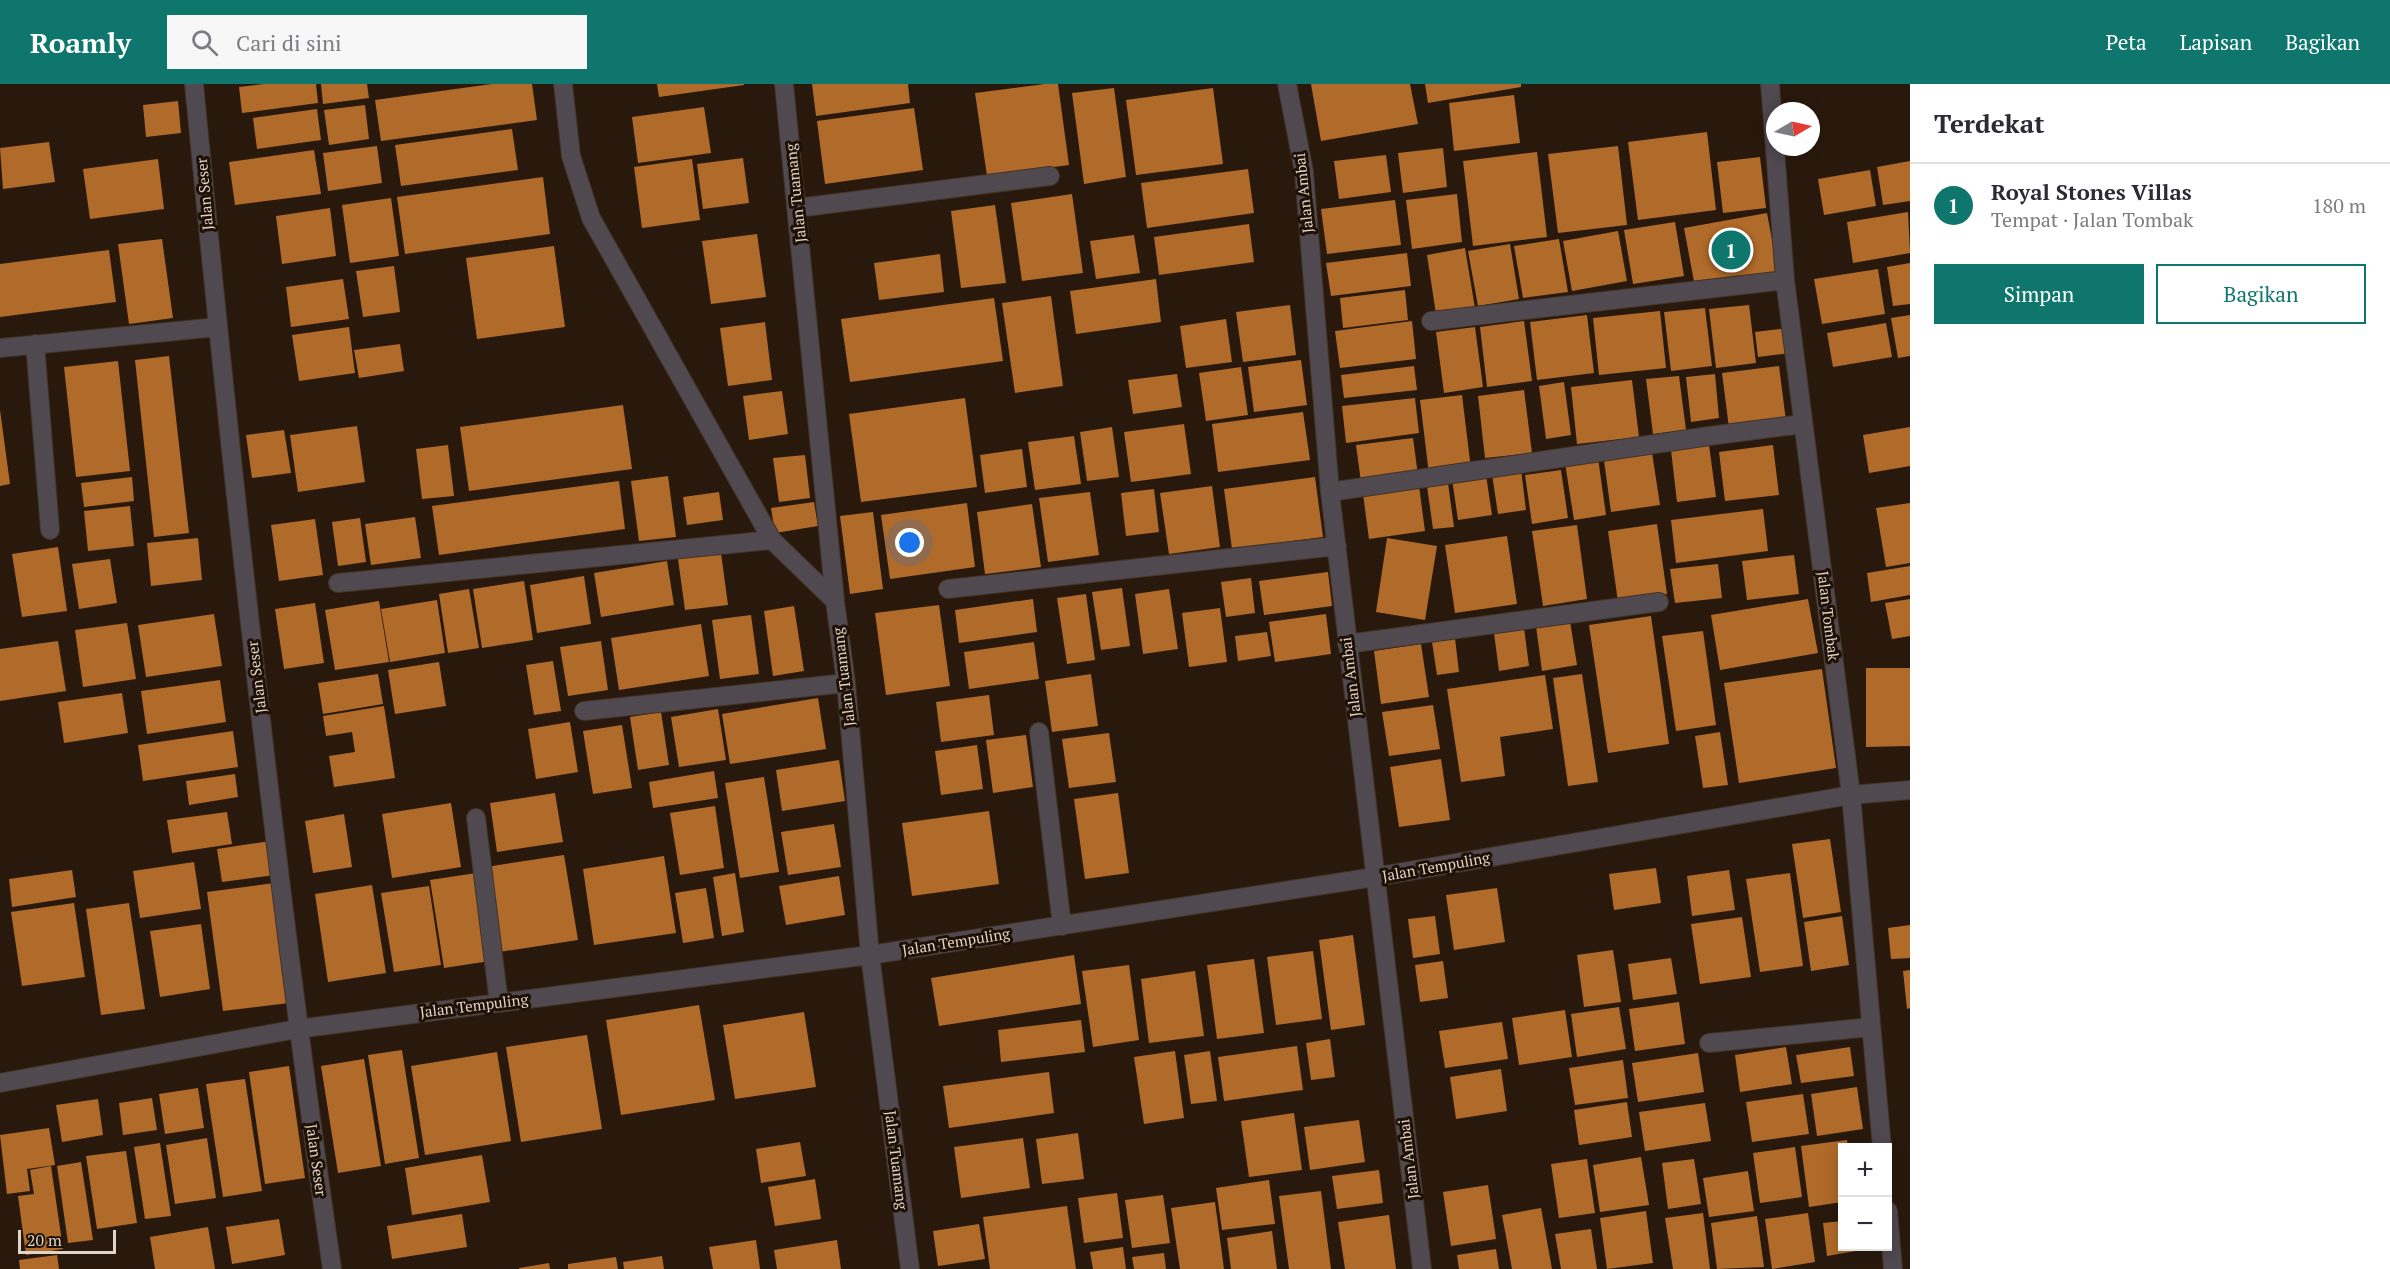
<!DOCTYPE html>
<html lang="id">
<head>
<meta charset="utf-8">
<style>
  body { margin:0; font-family:"PT Serif",serif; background:#f7f7f7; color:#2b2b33 }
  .controls { position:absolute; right:18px; bottom:18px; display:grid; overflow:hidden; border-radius:0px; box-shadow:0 3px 15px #0003 }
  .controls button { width:54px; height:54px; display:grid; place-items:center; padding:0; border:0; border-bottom:2px solid #e1e1e2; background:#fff; color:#2b2b33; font:30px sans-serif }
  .compass { position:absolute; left:1766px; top:18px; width:54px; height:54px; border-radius:50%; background:#fff; box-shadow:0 3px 15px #0003; rotate:81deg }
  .scale { position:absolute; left:18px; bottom:15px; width:98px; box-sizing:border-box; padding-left:6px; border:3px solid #dfd4cb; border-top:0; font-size:16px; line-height:21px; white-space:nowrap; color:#dfd4cb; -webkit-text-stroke:4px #1f1004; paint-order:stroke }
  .you { position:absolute; left:910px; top:459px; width:21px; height:21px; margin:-15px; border:4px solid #fff; border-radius:50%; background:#1a73e8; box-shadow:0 0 0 9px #1a73e833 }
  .badge { display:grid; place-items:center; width:39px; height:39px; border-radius:50%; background:#0f766e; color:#fff; font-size:20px; font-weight:700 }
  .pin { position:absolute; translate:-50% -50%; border:3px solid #fff; box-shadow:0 2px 6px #0006 }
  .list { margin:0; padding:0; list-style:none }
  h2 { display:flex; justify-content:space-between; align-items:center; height:78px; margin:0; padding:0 24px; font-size:26px }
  h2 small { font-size:20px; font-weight:400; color:#7c7c81 }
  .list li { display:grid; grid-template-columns:39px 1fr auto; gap:18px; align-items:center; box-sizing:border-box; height:84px; padding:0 24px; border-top:2px solid #e1e1e2 }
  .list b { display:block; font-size:22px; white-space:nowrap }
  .list p { margin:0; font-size:20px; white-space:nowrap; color:#7c7c81 }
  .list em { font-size:20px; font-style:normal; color:#7c7c81 }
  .actions { display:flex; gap:12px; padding:18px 24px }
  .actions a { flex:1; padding:14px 0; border:2px solid #0f766e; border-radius:0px; text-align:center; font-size:21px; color:#0f766e }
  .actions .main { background:#0f766e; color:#fff }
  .icon { flex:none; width:33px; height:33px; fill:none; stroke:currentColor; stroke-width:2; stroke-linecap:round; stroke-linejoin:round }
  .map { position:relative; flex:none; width:1910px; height:1185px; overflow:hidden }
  header { display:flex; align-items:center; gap:36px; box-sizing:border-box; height:84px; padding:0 30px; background:#0f766e; color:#fff }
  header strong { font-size:28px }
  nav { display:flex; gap:33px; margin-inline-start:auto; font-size:21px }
  .search { width:420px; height:54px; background:#f7f7f7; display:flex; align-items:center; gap:15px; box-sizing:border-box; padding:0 21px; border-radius:0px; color:#7c7c81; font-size:22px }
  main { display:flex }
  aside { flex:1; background:#fff }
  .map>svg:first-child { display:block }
  .building { fill:#b06a29 }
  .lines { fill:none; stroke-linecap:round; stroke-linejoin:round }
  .minor-casing { stroke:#423327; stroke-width:20 }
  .minor { stroke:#504950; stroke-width:18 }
  .labels { text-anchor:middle; stroke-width:6; stroke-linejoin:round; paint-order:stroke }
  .street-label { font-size:15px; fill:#dfd4cb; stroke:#1f1004 }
</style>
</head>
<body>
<header>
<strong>Roamly</strong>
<div class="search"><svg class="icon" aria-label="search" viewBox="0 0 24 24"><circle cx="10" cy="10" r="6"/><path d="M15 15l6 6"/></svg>Cari di sini</div>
<nav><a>Peta</a><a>Lapisan</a><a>Bagikan</a></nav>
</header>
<main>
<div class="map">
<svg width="1910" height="1185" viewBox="0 0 1910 1185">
  <rect width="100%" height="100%" fill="#29190c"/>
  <path class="building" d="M264,0H316L318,19L242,29L239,3Z
    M321,0H367L369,14L323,20Z
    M492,0H532L537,36L381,57L375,16Z
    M657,0H744V1L659,13Z
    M812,0H908L910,19L816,32Z
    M1045,0H1058L1069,81L987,92L975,9Z
    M1311,0H1410L1418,40L1321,57Z
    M1425,0H1521V3L1428,19Z
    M1114,4L1126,93L1084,100L1072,9Z
    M1213,4L1223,80L1136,91L1126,16Z
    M1514,11L1520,59L1454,67L1449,19Z
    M178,17L181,49L146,53L143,21Z
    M365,21L369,55L329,61L324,26Z
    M704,23L711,69L638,79L632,33Z
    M914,24L923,86L825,100L817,37Z
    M317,25L321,56L257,65L253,34Z
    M512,45L518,86L401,102L395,61Z
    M1707,48L1716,126L1638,136L1628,58Z
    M49,58L55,98L3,105L0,64Z
    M377,62L382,99L328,107L323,69Z
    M1618,62L1627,141L1558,149L1548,70Z
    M1443,64L1447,103L1403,109L1398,69Z
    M314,66L321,110L235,121L229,78Z
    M1537,68L1547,153L1473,162L1463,77Z
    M1386,71L1391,108L1339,115L1334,77Z
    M1760,73L1766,124L1723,129L1717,78Z
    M743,74L749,119L703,125L697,80Z
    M158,75L164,125L90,135L83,85Z
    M692,75L700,136L642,144L634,83Z
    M1910,77V117L1883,121L1877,83Z
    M1248,85L1254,129L1147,144L1141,99Z
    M1870,86L1876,122L1824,131L1818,95Z
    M543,93L550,150L405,170L397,113Z
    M1072,110L1083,189L1022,197L1011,119Z
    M1457,110L1462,158L1412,165L1406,116Z
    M391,114L399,172L350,179L342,121Z
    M1395,116L1401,161L1327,170L1321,125Z
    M995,121L1006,199L961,204L951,127Z
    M330,124L336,172L282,180L276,132Z
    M1908,128L1910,169L1853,179L1847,138Z
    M1767,129L1778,188L1695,203L1684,144Z
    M1675,138L1684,192L1633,200L1624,146Z
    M1249,140L1254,178L1159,191L1154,153Z
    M1618,147L1627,197L1572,207L1563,157Z
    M757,150L766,213L711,220L702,157Z
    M1134,151L1140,189L1096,195L1090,157Z
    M162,155L173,234L129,240L118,160Z
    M1559,155L1568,208L1523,214L1514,162Z
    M1510,160L1519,215L1478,222L1468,167Z
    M554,162L565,243L477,255L466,174Z
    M1465,164L1475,224L1436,230L1427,171Z
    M109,166L116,218L0,233V180Z
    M1407,169L1411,202L1331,212L1326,179Z
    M940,170L944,208L879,216L874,179Z
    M1910,179V220L1893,222L1887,183Z
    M394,182L400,228L363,233L356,187Z
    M1878,185L1885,230L1822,240L1814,195Z
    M343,195L349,235L291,243L286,203Z
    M1156,195L1161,238L1076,250L1070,207Z
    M1405,206L1408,236L1343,244L1340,214Z
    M1051,212L1063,302L1015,309L1002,219Z
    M994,214L1003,277L850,298L841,235Z
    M1290,221L1296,271L1243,278L1236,228Z
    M1749,221L1756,279L1716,284L1709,225Z
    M1705,224L1712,282L1671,287L1664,228Z
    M1660,227L1666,284L1599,291L1593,234Z
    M1587,231L1594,289L1537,296L1530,238Z
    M1910,231V272L1898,274L1891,234Z
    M1226,235L1232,278L1186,284L1180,242Z
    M1412,237L1416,275L1340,284L1335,247Z
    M1524,237L1532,297L1487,303L1480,243Z
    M765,238L772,296L728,302L720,244Z
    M1886,239L1892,273L1833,283L1827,249Z
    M349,243L355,289L299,297L292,251Z
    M1475,243L1483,303L1444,309L1436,248Z
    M1788,244L1791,269L1758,273L1755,248Z
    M400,260L404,287L359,294L354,266Z
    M169,272L189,449L154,453L135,276Z
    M1301,276L1307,321L1254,328L1248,283Z
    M118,277L130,387L76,393L64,283Z
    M1414,282L1417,306L1344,314L1341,291Z
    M1779,282L1786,337L1729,344L1722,289Z
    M1241,283L1248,331L1206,337L1199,289Z
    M1177,290L1182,323L1133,330L1128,296Z
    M1715,290L1719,334L1691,338L1686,293Z
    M1679,292L1686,346L1653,350L1646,295Z
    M1632,296L1639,353L1577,360L1571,303Z
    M1564,298L1571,351L1546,355L1539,302Z
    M1524,306L1532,369L1485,374L1478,312Z
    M782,307L788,350L749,356L743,312Z
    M1462,311L1471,385L1429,390L1420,316Z
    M965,314L977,403L861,418L849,330Z
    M1415,314L1419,349L1346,359L1342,322Z
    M623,321L632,385L469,407L460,343Z
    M0,326L10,400L0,402Z
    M1303,328L1310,376L1218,388L1212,340Z
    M1184,340L1191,390L1131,398L1124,348Z
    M357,342L365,398L298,408L290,351Z
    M1112,343L1119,393L1087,397L1080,348Z
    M1910,343V382L1869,389L1863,351Z
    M284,346L291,389L252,394L246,351Z
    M1074,352L1081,400L1035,406L1028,358Z
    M1413,354L1418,391L1361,398L1356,361Z
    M448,361L454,412L422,415L416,365Z
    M1709,361L1716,413L1677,418L1671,366Z
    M1773,361L1779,411L1725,417L1719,368Z
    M1651,362L1660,421L1611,428L1603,369Z
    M1022,365L1027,403L985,409L980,371Z
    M805,371L810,414L779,418L773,374Z
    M1598,374L1606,431L1574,436L1565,379Z
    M1521,385L1526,426L1498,430L1492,390Z
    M1561,386L1568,434L1532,440L1525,391Z
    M1486,391L1492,431L1458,436L1452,395Z
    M668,392L676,453L639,457L631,397Z
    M132,393L134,417L84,423L81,399Z
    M1315,393L1323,453L1232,465L1224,405Z
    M619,397L625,445L439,471L432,422Z
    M1448,399L1454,443L1433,445L1427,402Z
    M1212,402L1220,463L1169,470L1160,409Z
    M1419,402L1425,447L1369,455L1363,410Z
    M1154,405L1159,448L1126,452L1121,409Z
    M719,408L723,436L687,441L683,413Z
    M1090,408L1099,471L1048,478L1039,414Z
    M814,418L818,442L775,449L771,424Z
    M967,419L975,483L890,495L881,431Z
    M1910,419V479L1886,483L1876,424Z
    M1032,420L1041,483L985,490L977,428Z
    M130,422L134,462L88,467L84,427Z
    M1763,425L1768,467L1676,479L1671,436Z
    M873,428L883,505L850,510L840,432Z
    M415,433L421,474L371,481L365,440Z
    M360,434L366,478L338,482L332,438Z
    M315,435L323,491L279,497L271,441Z
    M1657,440L1667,510L1618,518L1608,447Z
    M1577,441L1587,515L1543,522L1532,447Z
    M1507,452L1517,520L1455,529L1445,461Z
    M198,454L202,496L151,502L147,459Z
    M1387,454L1437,462L1425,536L1376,528Z
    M58,463L67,527L22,533L12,470Z
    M721,469L728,521L685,526L678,475Z
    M1794,471L1799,510L1747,516L1742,477Z
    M110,475L117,519L79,525L72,480Z
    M667,477L674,521L601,533L594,489Z
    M1718,480L1722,514L1675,519L1670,485Z
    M1910,482V511L1871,518L1867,489Z
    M1328,488L1332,522L1264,531L1259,497Z
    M584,492L591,540L537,549L530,501Z
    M1251,494L1255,529L1226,533L1221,498Z
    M524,497L533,556L482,564L473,505Z
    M1122,504L1130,562L1101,566L1092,508Z
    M469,505L479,564L448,569L439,510Z
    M1169,505L1178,565L1143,570L1135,510Z
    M1086,510L1095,576L1067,580L1057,514Z
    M1033,515L1037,548L959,559L955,526Z
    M1808,515L1818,569L1720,586L1711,531Z
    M1910,515V552L1892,555L1885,519Z
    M437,516L445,569L390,578L381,525Z
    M379,517L389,578L335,586L325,526Z
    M315,519L324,579L284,585L275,525Z
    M939,521L950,602L886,611L875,529Z
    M794,522L804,587L773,592L764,527Z
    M1220,524L1227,578L1189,583L1182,529Z
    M214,530L222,582L146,593L138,541Z
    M1326,530L1331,570L1275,578L1269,538Z
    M751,531L759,590L720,595L712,536Z
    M1651,532L1669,660L1608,669L1589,541Z
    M1570,537L1577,581L1542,587L1536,542Z
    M127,539L136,595L83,603L75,546Z
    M701,540L709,592L619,606L611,554Z
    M1524,544L1529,582L1499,587L1494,549Z
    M1703,547L1716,641L1676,647L1662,552Z
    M1267,548L1271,572L1238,577L1235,552Z
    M1455,554L1459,588L1437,591L1432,558Z
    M58,557L66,607L0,617V565Z
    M601,557L608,606L568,612L560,563Z
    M1034,558L1039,595L969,605L964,568Z
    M1421,560L1429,613L1381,620L1374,567Z
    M553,577L561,627L534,631L526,581Z
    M439,578L446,622L395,630L388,586Z
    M1866,584H1910V662L1866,663Z
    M1822,585L1836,684L1739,699L1724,599Z
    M378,590L383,620L323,630L318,599Z
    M1091,590L1098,642L1052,648L1045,597Z
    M1582,590L1598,698L1568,702L1553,594Z
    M1545,591L1553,645L1500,653L1505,692L1461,698L1447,605Z
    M220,596L226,638L147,650L141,607Z
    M122,609L128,649L64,659L58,618Z
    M989,611L994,651L941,658L936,618Z
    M818,614L826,665L730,680L722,630Z
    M1433,621L1440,665L1389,672L1382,628Z
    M384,622L395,694L334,703L329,672L355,668L352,648L326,652L323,632Z
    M718,625L726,676L679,683L671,633Z
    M661,628L669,681L638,686L630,633Z
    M570,638L578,688L536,695L528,645Z
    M622,641L632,704L593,710L583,647Z
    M233,647L238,683L143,697L138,661Z
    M1720,648L1728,701L1703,704L1695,652Z
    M1109,649L1116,698L1069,704L1062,655Z
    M1026,651L1033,703L993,709L986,656Z
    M977,661L983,705L941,711L935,667Z
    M1441,675L1450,736L1399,743L1390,683Z
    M839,676L845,717L782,727L776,686Z
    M714,687L718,714L653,724L649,698Z
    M235,690L238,713L189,721L186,697Z
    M764,693L779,788L740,794L725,699Z
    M555,709L563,758L497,768L490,719Z
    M1118,709L1129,789L1085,795L1074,715Z
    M451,719L461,783L392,794L382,730Z
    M715,722L724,784L680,791L670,729Z
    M989,727L999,800L912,812L902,739Z
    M227,728L232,760L172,769L167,736Z
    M344,730L352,783L313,789L305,737Z
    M834,740L841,783L788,791L781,748Z
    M1830,755L1841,828L1803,834L1792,760Z
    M270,757L275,791L222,798L217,765Z
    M564,771L578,856L499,868L486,783Z
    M664,772L676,849L594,861L583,785Z
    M194,778L201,825L140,834L133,787Z
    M1656,784L1661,819L1614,826L1609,790Z
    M72,786L76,813L12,823L9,795Z
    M1729,786L1735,826L1692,832L1687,792Z
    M476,789L490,877L444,884L430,796Z
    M735,789L744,848L722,852L713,793Z
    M1790,789L1803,882L1760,888L1746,795Z
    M839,792L845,831L786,841L779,802Z
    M274,799L289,919L223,927L207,808Z
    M372,801L386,889L328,898L315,810Z
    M429,802L441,881L394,888L381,809Z
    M706,804L714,854L683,859L675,809Z
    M1497,804L1505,858L1454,866L1446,811Z
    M74,819L85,893L22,902L11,828Z
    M129,819L145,925L101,931L86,825Z
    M1435,832L1440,870L1413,874L1408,835Z
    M1842,832L1849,881L1811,887L1804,838Z
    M1742,833L1751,893L1700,900L1691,840Z
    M201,840L210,905L160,913L150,847Z
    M1910,841V874L1891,875L1888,844Z
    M1353,851L1365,941L1331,946L1319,856Z
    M1613,866L1621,918L1584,923L1577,871Z
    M1313,867L1322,935L1276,941L1267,873Z
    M1074,871L1081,920L939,942L931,894Z
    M1671,874L1677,910L1633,916L1628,880Z
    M1254,875L1264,949L1217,955L1207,881Z
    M1443,877L1448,914L1420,918L1415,881Z
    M1129,881L1139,956L1093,963L1082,887Z
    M1910,886V924L1907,925L1903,887Z
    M1195,887L1204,952L1149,959L1141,895Z
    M1679,918L1685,960L1635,967L1629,925Z
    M699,921L715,1016L621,1031L606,936Z
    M1619,923L1626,965L1577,973L1571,930Z
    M1565,926L1572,973L1519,981L1512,934Z
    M804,928L816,1003L735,1015L723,941Z
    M1081,936L1085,968L1001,978L998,946Z
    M1502,938L1508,975L1445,984L1439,947Z
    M587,951L602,1045L521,1058L506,963Z
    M1330,955L1335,993L1311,996L1306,959Z
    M1297,962L1303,1006L1224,1017L1218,973Z
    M1786,963L1792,1000L1740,1008L1735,971Z
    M1850,963L1854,992L1801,999L1796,971Z
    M402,966L419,1074L385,1080L368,971Z
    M1175,967L1184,1034L1144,1040L1134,973Z
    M1210,967L1217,1017L1191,1020L1184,971Z
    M497,968L511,1057L425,1071L411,982Z
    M1698,969L1704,1008L1638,1018L1632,979Z
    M364,975L381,1082L338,1089L321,982Z
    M1623,976L1628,1014L1575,1021L1569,984Z
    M289,982L305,1094L265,1100L249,988Z
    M1501,985L1507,1027L1456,1035L1450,993Z
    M1049,988L1054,1029L949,1044L943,1002Z
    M245,995L262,1107L223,1113L206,1000Z
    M1857,1003L1863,1045L1817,1052L1811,1010Z
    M198,1004L204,1044L165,1050L159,1010Z
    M1803,1010L1809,1050L1752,1058L1746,1018Z
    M152,1014L157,1046L123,1051L119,1019Z
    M98,1015L103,1051L62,1058L56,1021Z
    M1627,1018L1632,1053L1579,1061L1574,1026Z
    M1705,1019L1711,1057L1645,1067L1639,1028Z
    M1294,1029L1302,1086L1249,1093L1241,1037Z
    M1359,1036L1365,1078L1310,1086L1304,1043Z
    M49,1044L55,1081L27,1085L30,1107L7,1110L0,1051Z
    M1078,1049L1084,1095L1042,1100L1036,1055Z
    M207,1054L216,1114L175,1120L166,1061Z
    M1023,1054L1030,1104L961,1114L954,1063Z
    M1847,1056L1848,1064H1842V1118L1809,1123L1801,1062Z
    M800,1058L806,1092L761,1099L756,1065Z
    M160,1059L171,1132L145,1135L134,1063Z
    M1795,1063L1802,1113L1760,1119L1753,1069Z
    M126,1067L137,1139L97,1145L86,1072Z
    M482,1071L490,1118L412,1131L405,1084Z
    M1641,1073L1649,1121L1600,1128L1593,1081Z
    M1587,1075L1595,1129L1559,1134L1551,1080Z
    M1694,1075L1701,1120L1668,1125L1662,1079Z
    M81,1078L93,1156L68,1159L57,1082Z
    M51,1082L63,1165L26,1171L18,1112L34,1110L30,1086Z
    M1379,1086L1383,1119L1337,1125L1332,1092Z
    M1748,1087L1754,1127L1709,1133L1703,1094Z
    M815,1095L821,1135L775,1142L768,1103Z
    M1269,1096L1275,1140L1222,1146L1216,1104Z
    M1488,1101L1496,1155L1451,1162L1443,1108Z
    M1321,1107L1331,1185H1289L1279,1112Z
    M1117,1109L1123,1154L1084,1159L1078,1114Z
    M1163,1111L1170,1159L1132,1164L1125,1116Z
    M1215,1118L1224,1185H1180L1171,1124Z
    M1067,1122L1076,1185H990L983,1133Z
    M1541,1124L1552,1185H1512L1502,1131Z
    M1646,1127L1653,1179L1607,1185L1600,1134Z
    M1703,1129L1710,1185H1673L1665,1134Z
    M1808,1129L1815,1178L1772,1185L1765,1135Z
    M462,1130L467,1163L392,1175L387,1142Z
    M1389,1131L1396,1185H1345L1338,1138Z
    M1757,1132L1764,1183L1717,1185L1711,1139Z
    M279,1135L285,1171L232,1180L226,1143Z
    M1842,1137V1162H1856V1167L1827,1172L1823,1139Z
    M979,1140L985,1175L938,1182L933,1147Z
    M208,1143L215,1185H155L150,1153Z
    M1591,1145L1597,1185H1561L1555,1150Z
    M1272,1147L1277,1185H1231L1227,1154Z
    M756,1156L760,1185H713L709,1163Z
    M837,1156L841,1185H777L774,1166Z
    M1123,1163L1126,1185H1093L1090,1168Z
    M1496,1165L1499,1185H1459L1457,1171Z
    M1164,1169L1166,1185H1134L1132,1173Z
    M57,1171L59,1185H20L19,1176Z
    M662,1172L664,1185H624L623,1178Z
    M616,1173L618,1185H568V1180Z
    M549,1179L550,1185H519V1184Z"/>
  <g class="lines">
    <defs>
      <path id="minor" d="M194,0C232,396 275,792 332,1185
        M563,0L571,72L591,134L772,456L835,517
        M784,0L835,517L846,599L870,871L910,1185
        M1287,0L1304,88L1330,408L1422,1185
        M1770,0L1785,196L1851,711L1882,1064
        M797,124L1050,92
        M1431,237L1785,196
        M35,260L50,446
        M0,264L218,243
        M1330,408L1709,352L1803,340
        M338,499L772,456
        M948,505L1337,462
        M1347,560L1659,518
        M584,627L846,599
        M1039,648L1062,842
        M476,734L499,919
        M1709,959L1871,943
        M0,999L297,945L870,871L1375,793L1851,711L1910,706
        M1888,1127L1893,1185"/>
    </defs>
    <use href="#minor" class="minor-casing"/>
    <use href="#minor" class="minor"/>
  </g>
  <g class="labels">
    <g class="street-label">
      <text transform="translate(796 109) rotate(-96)" y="5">Jalan Tuamang</text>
      <text transform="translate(1304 109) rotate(-96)" y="5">Jalan Ambai</text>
      <text transform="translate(205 110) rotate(-95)" y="5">Jalan Seser</text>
      <text transform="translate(1828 532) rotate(83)" y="5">Jalan Tombak</text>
      <text transform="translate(257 593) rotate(-97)" y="5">Jalan Seser</text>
      <text transform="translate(844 593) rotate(-97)" y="5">Jalan Tuamang</text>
      <text transform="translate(1351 593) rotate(-97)" y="5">Jalan Ambai</text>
      <text transform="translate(1436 783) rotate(-10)" y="5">Jalan Tempuling</text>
      <text transform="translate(956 858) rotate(-9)" y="5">Jalan Tempuling</text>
      <text transform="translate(474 922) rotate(-7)" y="5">Jalan Tempuling</text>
      <text transform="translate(1409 1075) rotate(-97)" y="5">Jalan Ambai</text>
      <text transform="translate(316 1076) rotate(82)" y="5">Jalan Seser</text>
      <text transform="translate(896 1076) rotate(83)" y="5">Jalan Tuamang</text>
    </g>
  </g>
</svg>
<div class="controls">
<button>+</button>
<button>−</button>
</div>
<svg class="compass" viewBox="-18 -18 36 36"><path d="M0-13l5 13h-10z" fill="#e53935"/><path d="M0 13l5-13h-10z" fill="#7c7c81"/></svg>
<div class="scale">20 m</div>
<div class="you"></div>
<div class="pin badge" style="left:1731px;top:166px">1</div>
</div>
<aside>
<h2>Terdekat<small></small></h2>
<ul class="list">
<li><span class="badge">1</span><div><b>Royal Stones Villas</b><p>Tempat · Jalan Tombak</p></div><em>180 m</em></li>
</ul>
<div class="actions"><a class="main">Simpan</a><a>Bagikan</a></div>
</aside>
</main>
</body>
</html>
